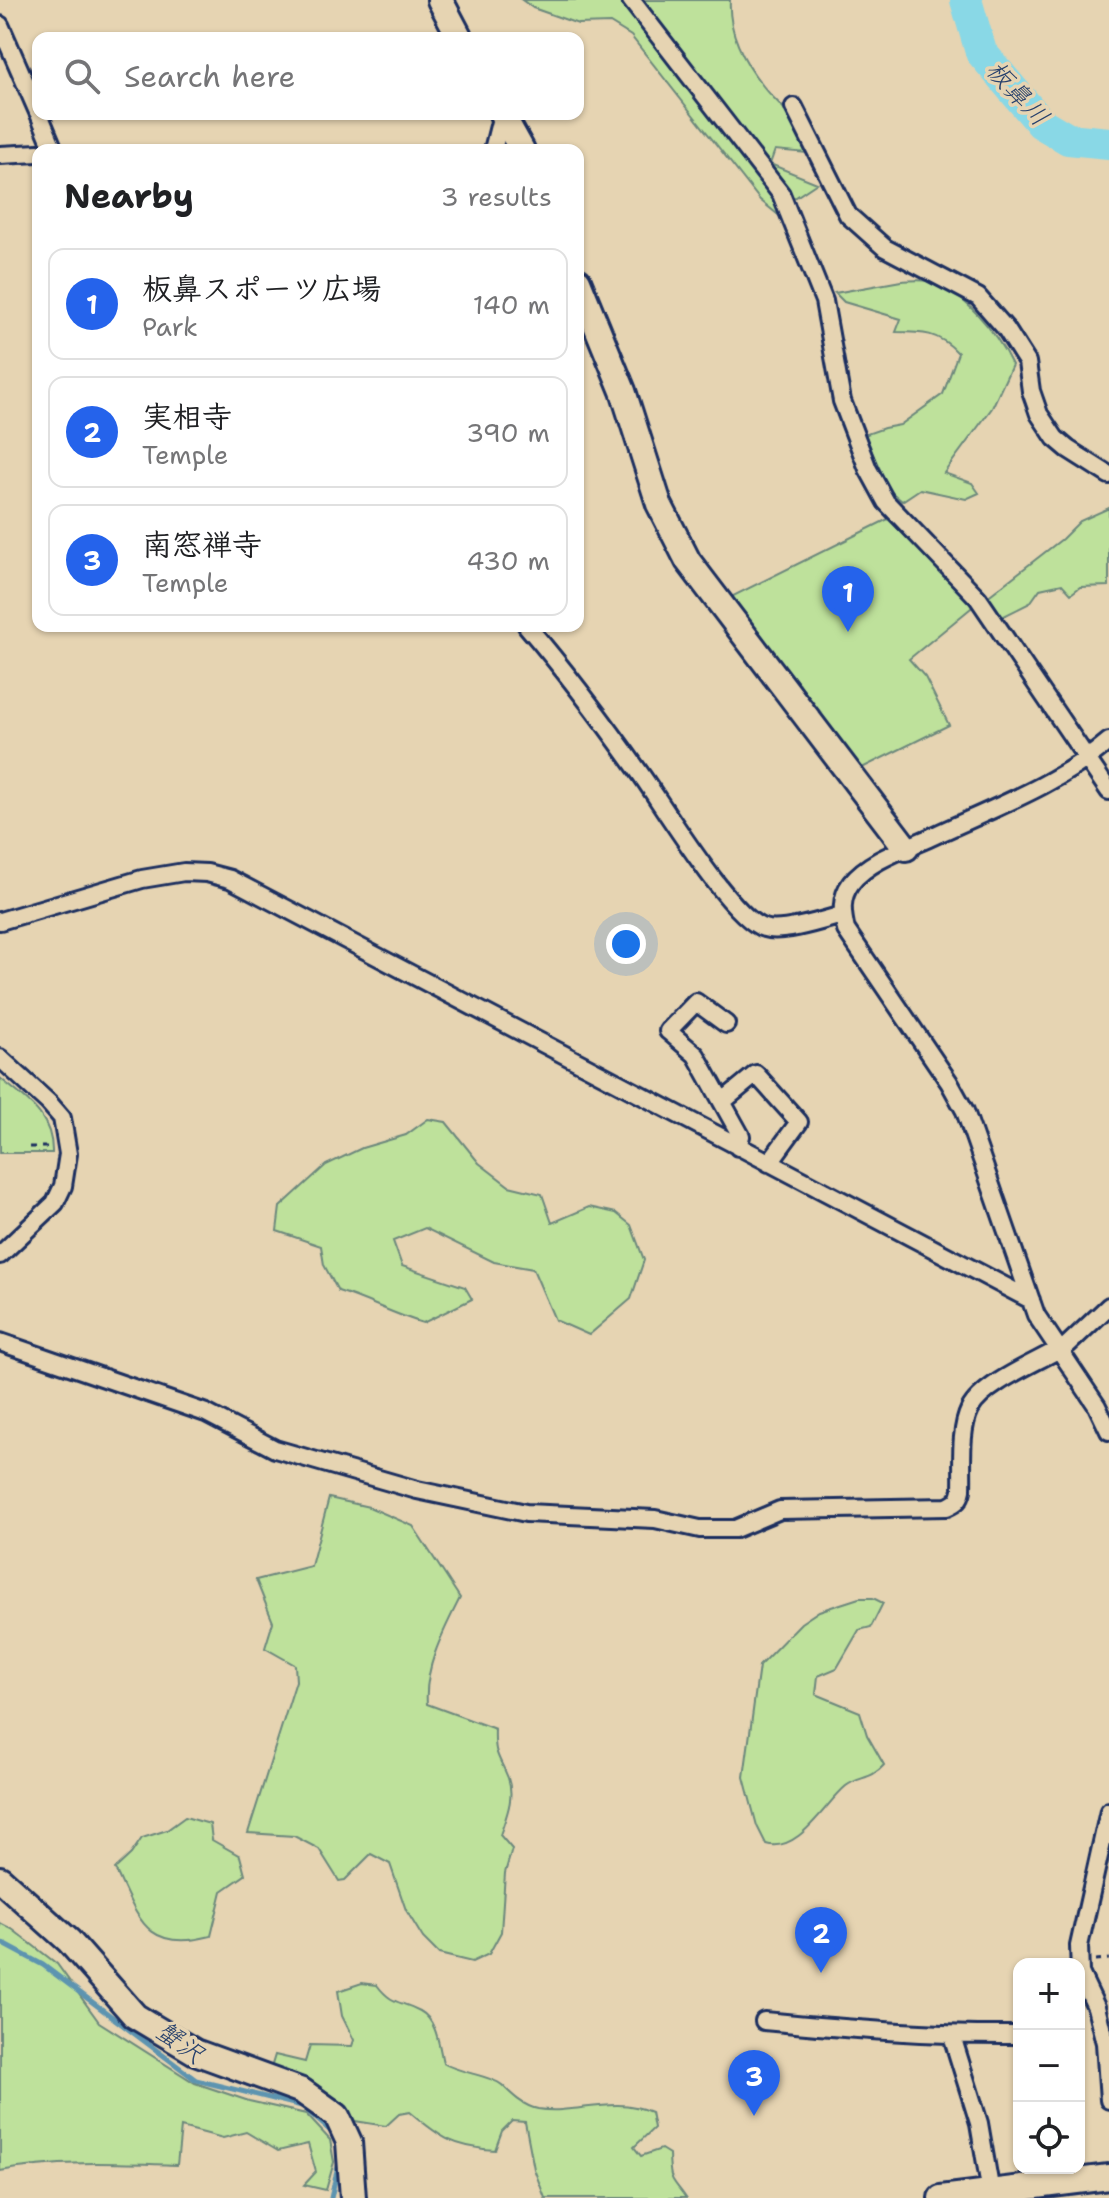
<!DOCTYPE html>
<html lang="en">
<head>
<meta charset="utf-8">
<style>
  body { margin:0; font-family:"Shantell Sans","Klee One",sans-serif; background:#f6f6f6; color:#202124 }
  .controls { position:absolute; right:24px; bottom:24px; display:grid; overflow:hidden; border-radius:16px; box-shadow:0 2px 6px #0004 }
  .controls button { width:72px; height:72px; display:grid; place-items:center; padding:0; border:0; border-bottom:2px solid #e0e0e0; background:#fff; color:#202124; font:40px sans-serif }
  .you { position:absolute; left:626px; top:944px; width:28px; height:28px; margin:-20px; border:6px solid #fff; border-radius:50%; background:#1a73e8; box-shadow:0 0 0 12px #1a73e833 }
  .badge { display:grid; place-items:center; width:52px; height:52px; border-radius:50%; background:#2563eb; color:#fff; font-size:26px; font-weight:700 }
  .pin { position:absolute; translate:-50% -66px; filter:drop-shadow(0 2px 4px #0008) }
  .pin::after { content:''; position:absolute; top:42px; width:28px; height:24px; background:inherit; clip-path:polygon(0 0,100% 0,50% 100%) }
  .list { margin:0; padding:0; list-style:none }
  h2 { display:flex; justify-content:space-between; align-items:center; height:104px; margin:0; padding:0 32px; font-size:34px }
  h2 small { font-size:26px; font-weight:400; color:#757577 }
  .list li { display:grid; grid-template-columns:52px 1fr auto; gap:24px; align-items:center; box-sizing:border-box; height:112px; margin:0 16px 16px; padding:0 16px; border:2px solid #e0e0e0; border-radius:16px }
  .list b { display:block; font-size:30px; white-space:nowrap }
  .list p { margin:0; font-size:26px; white-space:nowrap; color:#757577 }
  .list em { font-size:26px; font-style:normal; color:#757577 }
  .icon { flex:none; width:44px; height:44px; fill:none; stroke:currentColor; stroke-width:2; stroke-linecap:round; stroke-linejoin:round }
  .map { position:relative; flex:none; width:1109px; height:2198px; overflow:hidden }
  .search { position:absolute; background:#fff; box-shadow:0 2px 6px #0004; left:32px; top:32px; width:552px; height:88px; display:flex; align-items:center; gap:20px; box-sizing:border-box; padding:0 28px; border-radius:16px; color:#757577; font-size:30px }
  .panel { position:absolute; background:#fff; box-shadow:0 2px 6px #0004; left:32px; top:144px; width:552px; height:488px; border-radius:16px }
  .map>svg:first-child { display:block }
  .green { fill:#bee19b; stroke:#6c887c; stroke-width:2 }
  .lines { fill:none; stroke-linecap:round; stroke-linejoin:round }
  .stream { stroke:#5d94b0; stroke-width:5 }
  .river { stroke:#89d8e6; stroke-width:32 }
  .street-casing { stroke:#1b2f5e; stroke-width:22 }
  .secondary-casing { stroke:#1b2f5e; stroke-width:30 }
  .path { stroke:#1b2f5e; stroke-width:3; stroke-dasharray:6 6; stroke-linecap:butt }
  .street { stroke:#e6d4b2; stroke-width:16 }
  .secondary { stroke:#e6d4b2; stroke-width:24 }
  .labels { text-anchor:middle; stroke-width:7; stroke-linejoin:round; paint-order:stroke }
  .water-label { font-size:26px; font-style:italic; fill:#26406c; stroke:#e6d4b2 }
</style>
</head>
<body>
<div class="map">
<svg width="1109" height="2198" viewBox="0 0 1109 2198">
  <rect width="100%" height="100%" fill="#e6d4b2"/>
  <filter id="ink" filterUnits="userSpaceOnUse"><feTurbulence type="fractalNoise" baseFrequency=".0125" numOctaves="2"/><feDisplacementMap in="SourceGraphic" scale="16" xChannelSelector="R" yChannelSelector="G"/><feConvolveMatrix kernelMatrix="1 2 1 2 8 2 1 2 1" color-interpolation-filters="sRGB"/></filter>
  <g filter="url(#ink)">
    <path class="green" d="M522,0H730C728,31 744,62 763,86C778,105 809,127 807,153L775,150L770,164L817,183L796,197L777,200L782,218L760,200L631,36L610,23L578,24L533,8Z
      M901,281C909,281 919,279 927,281C963,290 997,333 1012,365L992,408L944,473L972,483L979,493L966,499L920,489L902,501L890,491L864,435L884,428L900,425L943,394L958,353C939,332 922,332 896,332L901,319L844,302L835,293Z
      M1109,508V586L1080,587L1071,594L1062,584L1040,589L1030,603L998,619L986,598L1062,539L1080,521Z
      M888,519L976,604L909,659L925,677L949,725L858,770L729,598Z
      M0,1078C26,1100 53,1115 52,1153H0Z
      M428,1119L446,1122L479,1163L509,1186L542,1194L552,1223L589,1207L616,1213L631,1225L644,1260L631,1299L589,1335L555,1320L533,1269L494,1262L425,1228L393,1241L402,1266L465,1287L472,1299L423,1323C392,1314 368,1300 338,1291L324,1265L321,1246L277,1231L280,1207L326,1165L362,1148L406,1135Z
      M329,1498L369,1507L413,1526L460,1598C444,1630 424,1667 427,1704L495,1729C494,1757 499,1755 508,1778C515,1797 506,1817 500,1835L512,1849L505,1873L501,1932L489,1954L472,1962L439,1954L423,1938L406,1910L390,1864L371,1854L345,1880L339,1881L319,1849L294,1836L248,1833L296,1681L295,1665L265,1648L273,1622L256,1580L311,1566Z
      M859,1598H873L883,1603L871,1627L859,1630L837,1668L818,1676L816,1694L860,1712L867,1735L884,1765C871,1780 859,1776 846,1786C825,1803 799,1854 766,1844L757,1826L744,1777L759,1666L801,1623L819,1611Z
      M185,1817L210,1824L212,1840L240,1856L245,1875L222,1891L211,1936C146,1953 139,1919 115,1869L131,1854L142,1838L167,1830Z
      M0,1923L12,1929L57,1964L99,2022L195,2083L249,2101L306,2114L330,2140L334,2162L326,2190L304,2185L316,2172L308,2144L278,2151L246,2132L223,2138L181,2127L177,2165C118,2163 58,2160 0,2171Z
      M362,1983L377,1985C393,2006 400,2000 420,2011C437,2020 439,2046 443,2063C459,2073 490,2075 502,2085C512,2095 523,2106 538,2109C575,2115 614,2095 651,2112L654,2128L634,2147L641,2156L661,2149L669,2154C670,2185 672,2177 686,2198H545L534,2169L525,2122L512,2121L502,2131L495,2150C453,2147 441,2138 410,2112L399,2114L386,2126L355,2121C336,2090 303,2080 271,2068L275,2055L305,2062L310,2045L352,2046L354,2040L342,2016L338,1991Z"/>
    <g class="lines">
      <path class="stream" d="M0,1942L43,1965L196,2080L302,2106L336,2136
        M331,2198L339,2162"/>
      <path class="river" d="M966,0L981,52L1041,123L1068,139L1109,143"/>
      <defs>
        <path id="street" d="M631,0L781,194L824,301L842,401L868,469L886,502L978,598L1109,791
          M0,25L38,112
          M794,107L848,215L885,248L978,297L1006,329L1027,362L1031,391L1039,414L1055,438L1068,449L1109,475
          M39,114L54,150
          M493,150L502,114
          M0,155L38,153
          M527,626C568,674 606,725 642,776C664,807 732,919 764,928C782,934 824,920 842,915
          M1109,741C1058,785 991,809 931,837C905,849 869,860 851,883C840,898 842,913 846,930L949,1082L965,1111L1036,1315L1097,1406L1109,1431
          M0,921L142,879L184,872L207,873L230,879L1031,1300
          M726,1024L696,1002L668,1031L696,1055L741,1136L738,1147
          M0,1058L49,1103L62,1118L68,1154L63,1186L55,1203L0,1255
          M722,1102L756,1074L799,1122L769,1163
          M0,1342L206,1413L275,1449L417,1490L526,1513L655,1519L700,1529H735L780,1510L947,1507C956,1503 960,1500 962,1490C963,1466 959,1431 970,1409C983,1384 1035,1363 1059,1349
          M1061,1351L1109,1306
          M1109,1811L1079,1946L1080,1973L1096,2007L1105,2043L1109,2100
          M764,2021C849,2029 933,2036 1019,2035
          M952,2036L979,2123L991,2193"/>
        <path id="secondary" d="M440,0L460,38
          M502,114L522,150
          M578,281L623,391L659,504L688,561L906,848
          M0,1879L69,1941L135,2016L195,2052L302,2091L337,2116L349,2142L353,2198
          M941,2198L1109,2177"/>
      </defs>
      <use href="#street" class="street-casing"/>
      <use href="#secondary" class="secondary-casing"/>
      <path class="path" d="M29,1147H49
        M1095,1960L1109,1959"/>
      <use href="#street" class="street"/>
      <use href="#secondary" class="secondary"/>
    </g>
  </g>
  <g class="labels">
    <g class="water-label">
      <text transform="translate(1018 93) rotate(47)" y="9">板鼻川</text>
      <text transform="translate(180 2042) rotate(36)" y="9">蟹沢</text>
    </g>
  </g>
</svg>
<div class="controls">
<button>+</button>
<button>−</button>
<button><svg class="icon" aria-label="locate" viewBox="0 0 24 24"><circle cx="12" cy="12" r="6"/><path d="M12 2v4M12 18v4M2 12h4M18 12h4"/></svg></button>
</div>
<div class="you"></div>
<div class="pin badge" style="left:848px;top:632px">1</div>
<div class="pin badge" style="left:821px;top:1973px">2</div>
<div class="pin badge" style="left:754px;top:2116px">3</div>
<div class="search"><svg class="icon" aria-label="search" viewBox="0 0 24 24"><circle cx="10" cy="10" r="6"/><path d="M15 15l6 6"/></svg>Search here</div>
<section class="panel">
<h2>Nearby<small>3 results</small></h2>
<ul class="list">
<li><span class="badge">1</span><div><b>板鼻スポーツ広場</b><p>Park</p></div><em>140 m</em></li>
<li><span class="badge">2</span><div><b>実相寺</b><p>Temple</p></div><em>390 m</em></li>
<li><span class="badge">3</span><div><b>南窓禅寺</b><p>Temple</p></div><em>430 m</em></li>
</ul>
</section>
</div>
</body>
</html>
